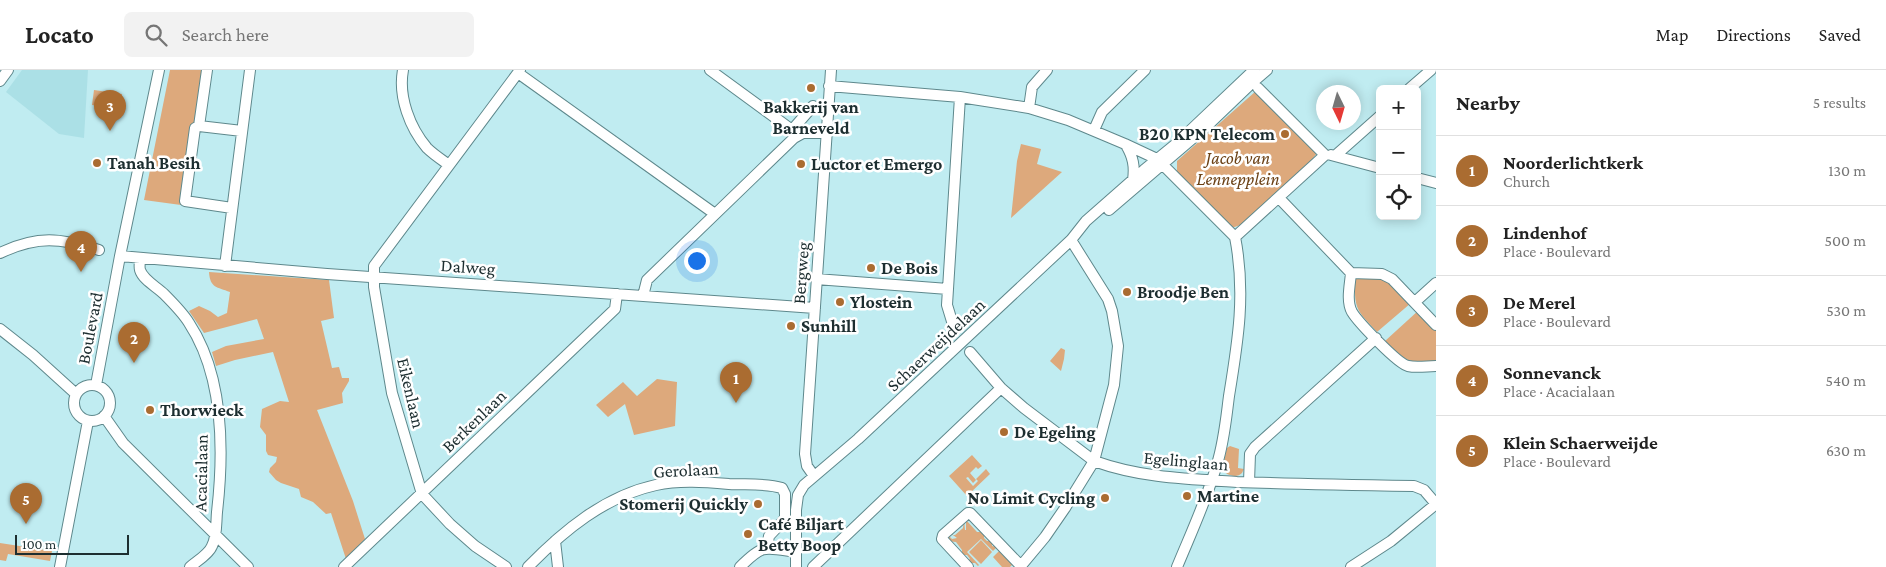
<!DOCTYPE html>
<html lang="en">
<head>
<meta charset="utf-8">
<style>
  body { margin:0; font-family:"Crimson Pro",serif; background:#f2f2f2; color:#222 }
  .controls { position:absolute; right:15px; top:15px; display:grid; overflow:hidden; border-radius:8px; box-shadow:0 2px 12px #0003 }
  .controls button { width:45px; height:45px; display:grid; place-items:center; padding:0; border:0; border-bottom:1px solid #e0e0e0; background:#fff; color:#222; font:25px sans-serif }
  .compass { position:absolute; left:1316px; top:15px; width:45px; height:45px; border-radius:50%; background:#fff; box-shadow:0 2px 12px #0003; rotate:175deg }
  .scale { position:absolute; left:15px; bottom:12px; width:114px; box-sizing:border-box; padding-left:5px; border:2px solid #1d2e30; border-top:0; font-size:14px; line-height:18px; white-space:nowrap; color:#1d2e30; -webkit-text-stroke:4px #fff; paint-order:stroke }
  .you { position:absolute; left:696px; top:190px; width:18px; height:18px; margin:-12px; border:4px solid #fff; border-radius:50%; background:#1a73e8; box-shadow:0 0 0 8px #1a73e833 }
  .badge { display:grid; place-items:center; width:32px; height:32px; border-radius:50%; background:#aa6c31; color:#fff; font-size:16px; font-weight:700 }
  .pin { position:absolute; translate:-50% -41px; filter:drop-shadow(0 1px 2px #0008) }
  .pin::after { content:''; position:absolute; top:26px; width:18px; height:15px; background:inherit; clip-path:polygon(0 0,100% 0,50% 100%) }
  .list { margin:0; padding:0; list-style:none }
  h2 { display:flex; justify-content:space-between; align-items:center; height:65px; margin:0; padding:0 20px; font-size:21px }
  h2 small { font-size:16px; font-weight:400; color:#767676 }
  .list li { display:grid; grid-template-columns:32px 1fr auto; gap:15px; align-items:center; box-sizing:border-box; height:70px; padding:0 20px; border-top:1px solid #e0e0e0 }
  .list b { display:block; font-size:19px; white-space:nowrap }
  .list p { margin:0; font-size:16px; white-space:nowrap; color:#767676 }
  .list em { font-size:16px; font-style:normal; color:#767676 }
  .icon { flex:none; width:28px; height:28px; fill:none; stroke:currentColor; stroke-width:2; stroke-linecap:round; stroke-linejoin:round }
  .map { position:relative; flex:none; width:1436px; height:497px; overflow:hidden }
  header { display:flex; align-items:center; gap:30px; box-sizing:border-box; height:70px; padding:0 25px; background:#fff; border-bottom:1px solid #e0e0e0 }
  header strong { font-size:24px }
  nav { display:flex; gap:28px; margin-inline-start:auto; font-size:18px }
  .search { width:350px; height:45px; background:#f2f2f2; display:flex; align-items:center; gap:12px; box-sizing:border-box; padding:0 18px; border-radius:8px; color:#767676; font-size:19px }
  main { display:flex }
  aside { flex:1; background:#fff }
  .map>svg:first-child { display:block }
  .built { fill:#abe0e6 }
  .green { fill:#dda97c }
  .lines { fill:none; stroke-linecap:round; stroke-linejoin:round }
  .minor-casing { stroke:#5e888c; stroke-width:12 }
  .minor { stroke:#fff; stroke-width:10 }
  .poi-dot { fill:#aa6c31; stroke:#fff; stroke-width:2 }
  .labels { text-anchor:middle; stroke-width:5; stroke-linejoin:round; paint-order:stroke }
  .poi-label { font-size:18px; font-weight:bold; fill:#1d2e30; stroke:#fff; text-anchor:start }
  .park-label { font-size:18px; font-style:italic; fill:#6a3f13; stroke:#fff }
  .street-label { font-size:18px; fill:#1d2e30; stroke:#fff }
</style>
</head>
<body>
<header>
<strong>Locato</strong>
<div class="search"><svg class="icon" aria-label="search" viewBox="0 0 24 24"><circle cx="10" cy="10" r="6"/><path d="M15 15l6 6"/></svg>Search here</div>
<nav><a>Map</a><a>Directions</a><a>Saved</a></nav>
</header>
<main>
<div class="map">
<svg width="1436" height="497" viewBox="0 0 1436 497">
  <rect width="100%" height="100%" fill="#c0ecf1"/>
  <path class="built" d="M22,0H88L84,68L59,64L6,22Z"/>
  <path class="green" d="M170,0H204L196,54L193,56L181,135L144,130Z
    M94,20L122,24L120,39L92,35Z
    M1256,21L1317,83L1301,104L1246,153L1229,159L1177,102V91Z
    M1021,74L1041,79L1037,94L1062,102L1011,148L1017,91Z
    M209,202L329,210L334,248L321,251L332,298L339,297L342,308H349V311L342,323L343,333L317,340L353,431L365,469L346,489L331,443L326,444L313,432L301,427L299,419L281,413L276,410L269,402L270,398L276,392L277,387L268,385L266,381V365L260,357L262,339L280,331L289,332L273,282L235,290L216,296L212,282L226,276L264,269L257,249L204,263L189,241L199,236L210,241L218,247L227,243L230,222C217,217 210,218 209,202Z
    M1360,206L1384,208L1411,233L1377,262C1358,241 1354,241 1355,210Z
    M1419,240L1436,257V294C1406,292 1407,292 1385,271Z
    M1061,278L1065,280L1064,289L1061,301L1050,291Z
    M657,309L677,312L675,356L634,365L625,334L608,347L596,335L623,312L637,326Z
    M1230,376L1239,379L1238,398L1244,399L1242,403C1239,406 1235,407 1230,405C1219,402 1225,387 1227,378Z
    M972,385L982,396L978,399L976,397L970,403L976,410L973,413L968,407L966,408L973,416L978,411L976,409L986,399L990,404L967,426L949,406Z
    M966,447L967,451L977,462H986L988,465L984,466V468L987,471H994L997,474H992V476L997,477L993,481L981,469L967,482L979,495L978,496L975,493H968L966,491L970,489L967,485H960L958,482H962V480L956,472L947,471L948,465L952,469L957,468L950,463L953,461V465H955L963,458L964,449L965,460H966Z
    M981,470L992,482L981,494L969,482Z
    M0,473L52,481L50,491L8,484L6,491L0,490Z
    M1000,480L1014,493L1010,497H1002L993,487Z"/>
  <g class="lines">
    <defs>
      <path id="minor" d="M207,0L199,56L195,58L185,131L232,138
        M403,0C398,27 410,58 427,78C433,84 442,90 449,95
        M710,0L792,60
        M518,3L715,144
        M0,11L8,0
        M829,16L960,27L1029,38L1068,50L1125,74L1157,89L1235,167L1325,85L1258,18
        M1409,19L1431,0
        M1029,38L1032,17L1047,0
        M199,56L242,61
        M1094,60L1102,42L1145,0
        M797,65L792,60L813,36
        M1126,75C1133,87 1135,96 1133,110
        M1331,85L1380,98
        M1336,85L1380,46
        M1417,108L1436,113
        M1279,128L1351,203L1382,204L1392,209L1436,255
        M1109,140L1206,57L1253,12L1267,0
        M0,183C38,165 60,168 99,180
        M120,186L327,204L815,238
        M140,189C140,192 139,197 140,200C143,210 157,217 164,224C173,233 183,243 189,253C224,306 224,381 217,442C216,453 217,467 212,476C209,484 197,491 190,497
        M225,196L250,0
        M1351,203C1350,215 1346,231 1352,242C1358,252 1398,294 1408,296C1417,298 1427,296 1436,296
        M816,209L948,219
        M643,226L647,210L794,68L803,63H827
        M1415,232L1436,213
        M954,258L947,235L960,27
        M0,259L33,285L76,324
        M970,282L1001,318L1024,338L1094,391C1141,408 1188,409 1237,412C1296,414 1355,415 1414,416L1424,420L1436,434
        M96,315L120,186L159,0
        M74 333a18 18 0 1 1 36 0a18 18 0 1 1-36 0Z
        M104,346L123,373L248,497
        M814,406L807,396L805,384L831,0
        M1249,412L1250,384L1255,377L1376,268
        M555,471L558,497
        M60,497L88,351
        M344,497L615,239L617,224
        M506,497L475,476L450,454L422,424L392,323L374,217V196L520,0
        M528,497C563,461 605,426 656,415C679,410 705,412 729,414C746,415 766,413 782,418L785,424V446L784,450L769,466L767,477
        M740,497C763,474 764,477 795,482
        M796,497V440L798,425L804,415L858,369L1071,170L1086,151L1144,100L1176,74L1254,0
        M813,497L1001,318
        M968,497L942,469L943,465L968,443H970L1021,496
        M1020,497L1045,467L1065,438L1094,391L1114,315L1118,276L1112,241L1108,229L1071,170
        M1177,497C1191,463 1207,429 1217,394C1224,372 1226,349 1229,326C1238,271 1246,223 1235,167
        M1351,497L1391,471L1436,434"/>
    </defs>
    <use href="#minor" class="minor-casing"/>
    <use href="#minor" class="minor"/>
  </g>
  <g class="poi-dot">
    <circle cx="811" cy="18" r="5"/>
    <circle cx="1285" cy="64" r="5"/>
    <circle cx="97" cy="93" r="5"/>
    <circle cx="801" cy="94" r="5"/>
    <circle cx="871" cy="198" r="5"/>
    <circle cx="1127" cy="222" r="5"/>
    <circle cx="840" cy="232" r="5"/>
    <circle cx="791" cy="256" r="5"/>
    <circle cx="150" cy="340" r="5"/>
    <circle cx="1004" cy="362" r="5"/>
    <circle cx="1187" cy="426" r="5"/>
    <circle cx="1105" cy="428" r="5"/>
    <circle cx="758" cy="434" r="5"/>
    <circle cx="748" cy="464" r="5"/>
  </g>
  <g class="labels">
    <g class="poi-label">
      <text x="811" y="43" text-anchor="middle">Bakkerij van<tspan x="811" dy="21">Barneveld</tspan></text>
      <text x="1275" y="70" text-anchor="end">B20 KPN Telecom</text>
      <text x="107" y="99">Tanah Besih</text>
      <text x="811" y="100">Luctor et Emergo</text>
      <text x="881" y="204">De Bois</text>
      <text x="1137" y="228">Broodje Ben</text>
      <text x="850" y="238">Ylostein</text>
      <text x="801" y="262">Sunhill</text>
      <text x="160" y="346">Thorwieck</text>
      <text x="1014" y="368">De Egeling</text>
      <text x="1197" y="432">Martine</text>
      <text x="1095" y="434" text-anchor="end">No Limit Cycling</text>
      <text x="748" y="440" text-anchor="end">Stomerij Quickly</text>
      <text x="758" y="460">Café Biljart<tspan x="758" dy="21">Betty Boop</tspan></text>
    </g>
    <g class="park-label">
      <text x="1238" y="94">Jacob van<tspan x="1238" dy="21">Lennepplein</tspan></text>
    </g>
    <g class="street-label">
      <text transform="translate(468 197) rotate(4)" y="6">Dalweg</text>
      <text transform="translate(801 203) rotate(-86)" y="6">Bergweg</text>
      <text transform="translate(90 258) rotate(-79)" y="6">Boulevard</text>
      <text transform="translate(936 275) rotate(-43)" y="6">Schaerweijdelaan</text>
      <text transform="translate(411 323) rotate(77)" y="6">Eikenlaan</text>
      <text transform="translate(474 351) rotate(-44)" y="6">Berkenlaan</text>
      <text transform="translate(1186 391) rotate(5)" y="6">Egelinglaan</text>
      <text transform="translate(686 400) rotate(-3)" y="6">Gerolaan</text>
      <text transform="translate(201 403) rotate(-89)" y="6">Acacialaan</text>
    </g>
  </g>
</svg>
<div class="controls">
<button>+</button>
<button>−</button>
<button><svg class="icon" aria-label="locate" viewBox="0 0 24 24"><circle cx="12" cy="12" r="6"/><path d="M12 2v4M12 18v4M2 12h4M18 12h4"/></svg></button>
</div>
<svg class="compass" viewBox="-18 -18 36 36"><path d="M0-13l5 13h-10z" fill="#e53935"/><path d="M0 13l5-13h-10z" fill="#767676"/></svg>
<div class="scale">100 m</div>
<div class="you"></div>
<div class="pin badge" style="left:736px;top:333px">1</div>
<div class="pin badge" style="left:134px;top:293px">2</div>
<div class="pin badge" style="left:110px;top:61px">3</div>
<div class="pin badge" style="left:81px;top:202px">4</div>
<div class="pin badge" style="left:26px;top:454px">5</div>
</div>
<aside>
<h2>Nearby<small>5 results</small></h2>
<ul class="list">
<li><span class="badge">1</span><div><b>Noorderlichtkerk</b><p>Church</p></div><em>130 m</em></li>
<li><span class="badge">2</span><div><b>Lindenhof</b><p>Place · Boulevard</p></div><em>500 m</em></li>
<li><span class="badge">3</span><div><b>De Merel</b><p>Place · Boulevard</p></div><em>530 m</em></li>
<li><span class="badge">4</span><div><b>Sonnevanck</b><p>Place · Acacialaan</p></div><em>540 m</em></li>
<li><span class="badge">5</span><div><b>Klein Schaerweijde</b><p>Place · Boulevard</p></div><em>630 m</em></li>
</ul>
</aside>
</main>
</body>
</html>
